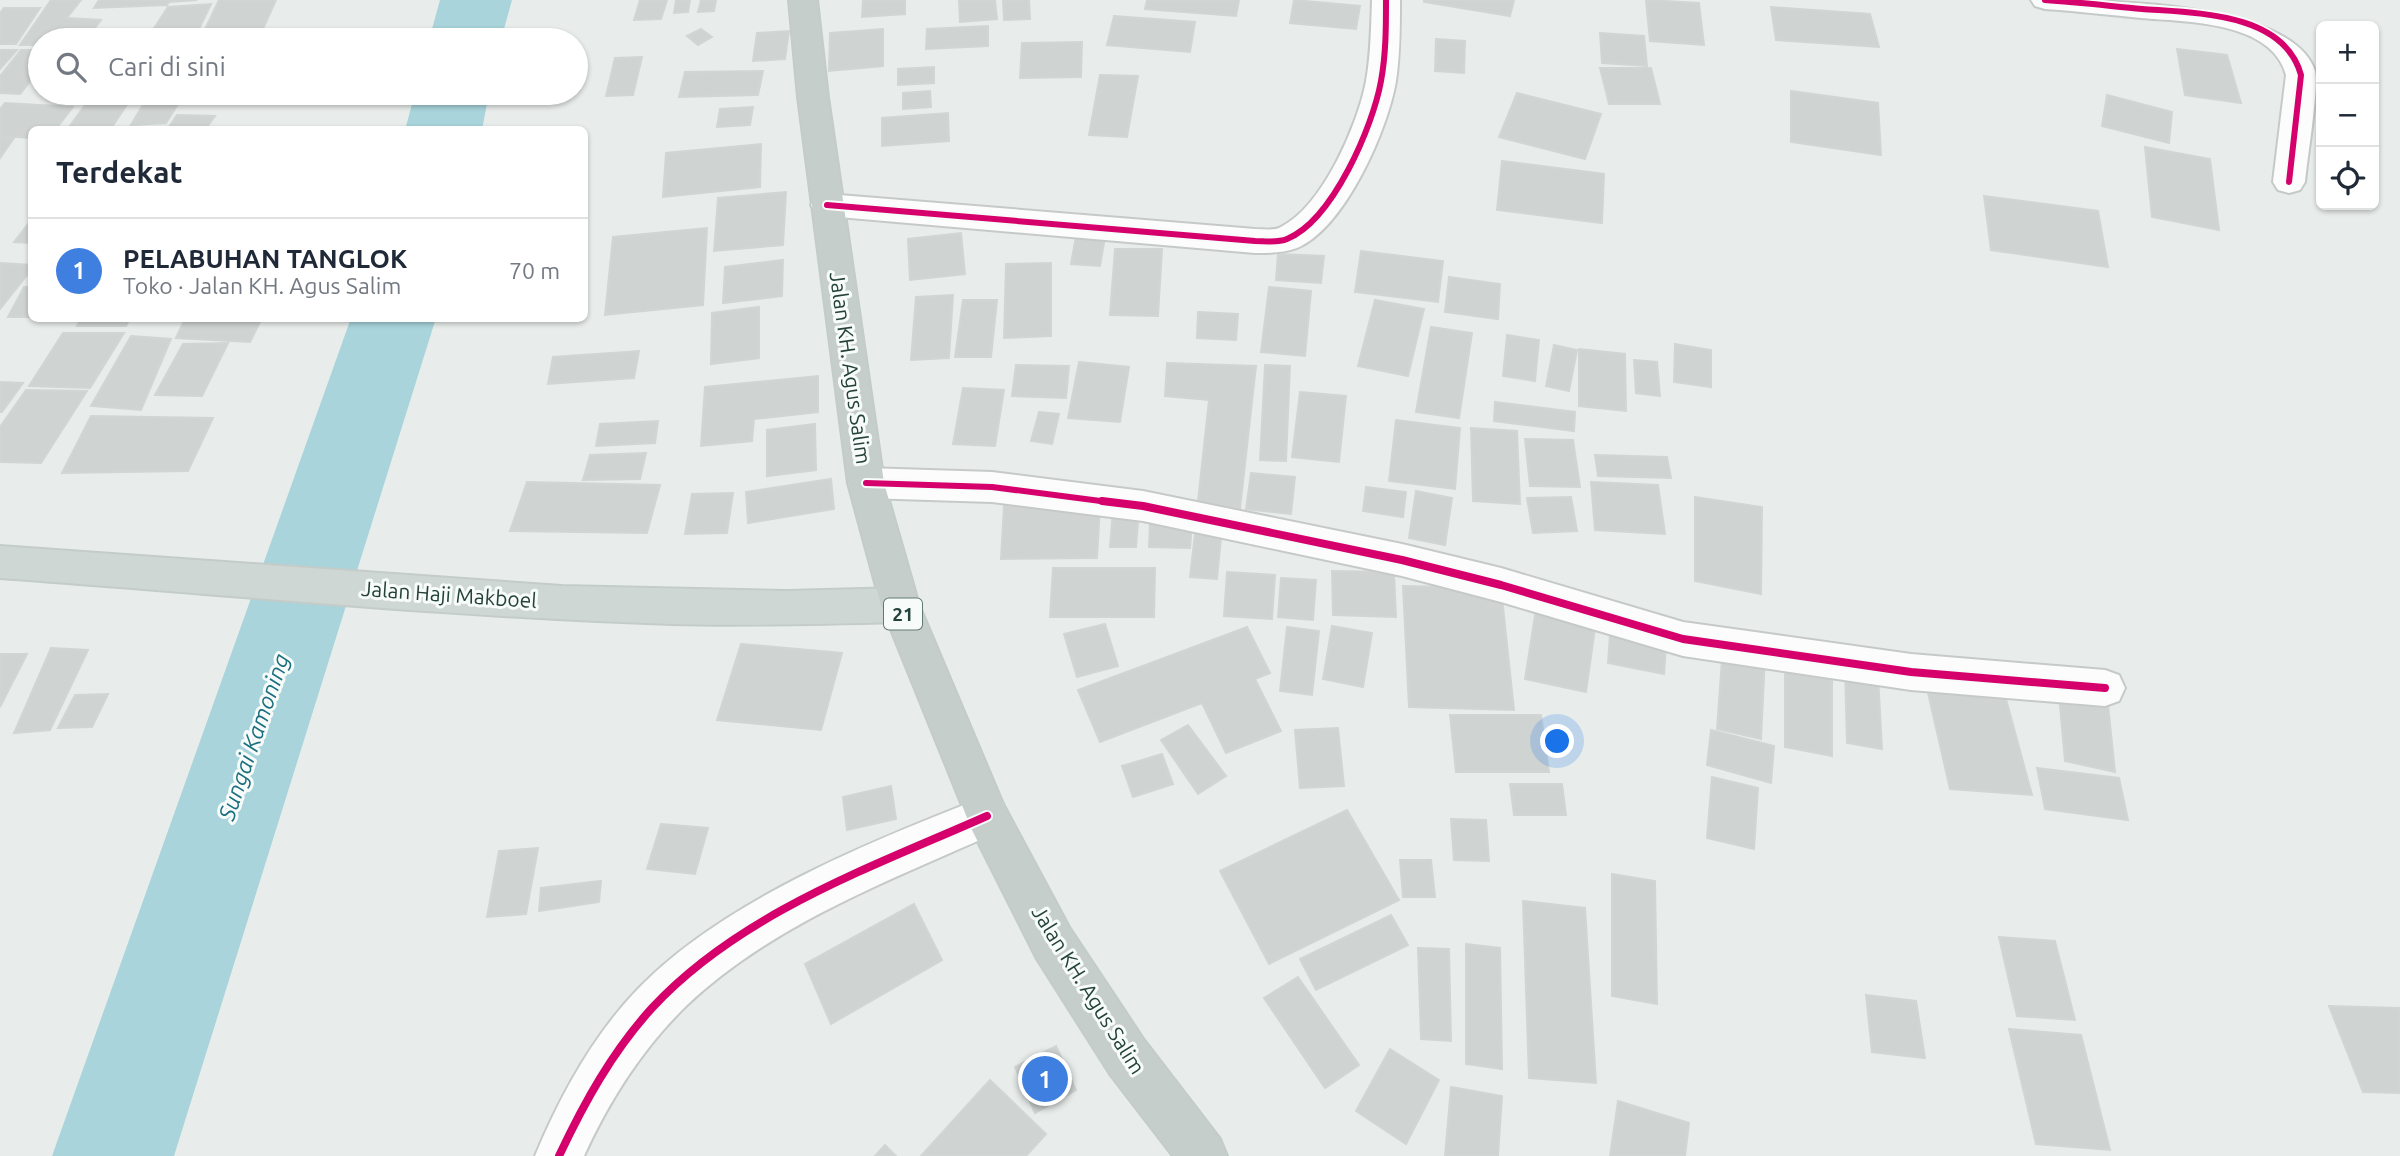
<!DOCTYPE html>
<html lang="id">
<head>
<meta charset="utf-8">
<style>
  body { margin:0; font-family:Ubuntu,sans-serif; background:#f2f2f3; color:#1f2937 }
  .controls { position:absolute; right:21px; top:21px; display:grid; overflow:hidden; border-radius:10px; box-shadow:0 2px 5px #0004 }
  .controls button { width:63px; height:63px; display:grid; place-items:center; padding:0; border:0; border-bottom:2px solid #e0e1e3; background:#fff; color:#1f2937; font:35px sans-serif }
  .you { position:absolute; left:1558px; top:742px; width:24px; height:24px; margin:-18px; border:5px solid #fff; border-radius:50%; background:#1a73e8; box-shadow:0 0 0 10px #1a73e833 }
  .badge { display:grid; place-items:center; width:46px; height:46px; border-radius:50%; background:#2563eb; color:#fff; font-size:23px; font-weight:700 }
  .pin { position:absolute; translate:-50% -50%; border:4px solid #fff; box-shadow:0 2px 7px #0006 }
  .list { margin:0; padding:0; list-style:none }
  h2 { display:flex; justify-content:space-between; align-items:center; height:91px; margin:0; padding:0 28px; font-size:30px }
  h2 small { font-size:23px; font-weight:400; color:#747a83 }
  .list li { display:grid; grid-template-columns:46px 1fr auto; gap:21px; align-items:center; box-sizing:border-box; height:105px; padding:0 28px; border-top:2px solid #e0e1e3 }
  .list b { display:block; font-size:26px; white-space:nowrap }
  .list p { margin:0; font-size:23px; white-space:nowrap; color:#747a83 }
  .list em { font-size:23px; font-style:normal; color:#747a83 }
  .icon { flex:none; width:38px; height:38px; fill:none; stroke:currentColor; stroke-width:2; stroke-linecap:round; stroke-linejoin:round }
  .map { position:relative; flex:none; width:2400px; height:1156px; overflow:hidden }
  .search { position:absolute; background:#fff; box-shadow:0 2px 5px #0004; left:28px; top:28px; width:560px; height:77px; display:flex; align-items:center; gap:18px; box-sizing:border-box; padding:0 24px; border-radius:38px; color:#747a83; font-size:26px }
  .panel { position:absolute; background:#fff; box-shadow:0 2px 5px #0004; left:28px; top:126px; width:560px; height:196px; border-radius:10px }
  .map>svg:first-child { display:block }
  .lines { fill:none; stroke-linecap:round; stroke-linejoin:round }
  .river { fill:#a9d4db; fill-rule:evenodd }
  .building { fill:#cfd4d2; stroke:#d1d6d4; stroke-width:2 }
  .minor-casing { stroke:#c5cac8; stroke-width:4 }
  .primary-casing { stroke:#c3ccc9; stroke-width:4 }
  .trunk-casing { stroke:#c3ccc9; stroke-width:4 }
  .minor { fill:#fcfcfc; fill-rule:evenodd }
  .primary { fill:#cfd7d5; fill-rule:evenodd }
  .trunk { fill:#c6cecc; fill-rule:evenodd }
  .cycleway-far1-casing { stroke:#f7fbf9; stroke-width:10 }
  .cycleway-casing { stroke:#f7fbf9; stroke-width:12 }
  .cycleway-far1 { stroke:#d6006c; stroke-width:6 }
  .cycleway { stroke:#d6006c; stroke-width:8 }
  .labels { text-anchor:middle; stroke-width:6; stroke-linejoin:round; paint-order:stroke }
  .shield { fill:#f7fbf9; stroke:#637a73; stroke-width:2 }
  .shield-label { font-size:19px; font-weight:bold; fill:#24423a }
  .street-label { font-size:21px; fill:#24423a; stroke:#f7fbf9 }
  .water-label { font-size:23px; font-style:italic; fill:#1c6f80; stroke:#f7fbf9 }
</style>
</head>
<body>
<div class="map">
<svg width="2400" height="1156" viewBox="0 0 2400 1156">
  <rect width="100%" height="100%" fill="#e8edeb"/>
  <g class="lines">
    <path class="river" d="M440,0H512L501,40H429Z
      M415,93H489L482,130H405Z
      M351,318H436L174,1156H52Z"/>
  </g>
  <path class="building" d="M51,0H81L67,18L101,20L86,40H40V45H20Z
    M99,0H197L169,2L167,5L94,8Z
    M219,0H276L258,40H200Z
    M640,0H667L661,19L634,20Z
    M676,0H690L688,12L674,13Z
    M701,0H716L714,11L698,12Z
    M863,0H905V14L862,17Z
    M959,0H995L997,19L960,22Z
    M1003,0H1029L1030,19L1004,20Z
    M1147,0H1239L1236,16L1145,9Z
    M1294,0L1360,6L1356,29L1290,23Z
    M1424,0H1514L1510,16L1424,2Z
    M1646,0L1699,3L1704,45L1650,41Z
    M211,4L194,39H147L168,7Z
    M1771,7L1870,14L1879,47L1776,40Z
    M4,8H40L16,44H0V13Z
    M1114,16L1195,22L1190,52L1107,45Z
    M988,26V46L926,49L927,29Z
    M701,29L712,37L698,45L687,36Z
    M883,29V66L829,71L830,33Z
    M789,31L785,59L753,61L757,33Z
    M1600,33L1644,36L1647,66L1602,63Z
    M1436,39L1465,41L1464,73L1435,71Z
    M1082,42L1081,77L1020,78L1022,43Z
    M2177,49L2227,55L2241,103L2185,95Z
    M0,50H17L0,69Z
    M21,50H40V69L20,94L0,93V76Z
    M642,57L633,95L606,96L615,58Z
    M934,67V83L898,85V69Z
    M1600,68H1651L1660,104H1609Z
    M763,71L758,95L679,97L685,72Z
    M1100,75L1138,76L1127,137L1089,135Z
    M930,91L931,107L903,109V93Z
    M1791,91L1878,103L1881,155L1791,142Z
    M150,93H185L166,123L131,125Z
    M1517,93L1601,114L1585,159L1499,137Z
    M2107,95L2172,112L2169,143L2102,126Z
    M5,103L73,107L55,130H32V138L0,136V109Z
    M85,105L126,106L110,130H67Z
    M753,107L750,125L717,127L720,109Z
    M948,113L949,141L882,146V118Z
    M177,115L215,116L205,130H167Z
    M0,138H14L0,158Z
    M761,144L760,187L663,197L666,153Z
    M2145,147L2210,159L2219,230L2152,217Z
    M1502,161L1604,174L1602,223L1497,210Z
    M786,192L783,245L714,251L718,198Z
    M1984,196L2098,211L2108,267L1991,250Z
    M32,219V243L14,242Z
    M707,228L703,305L605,315L613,237Z
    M961,233L965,274L910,280L908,239Z
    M1076,236L1105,237L1100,266L1071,264Z
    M1115,249H1162L1158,316L1110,315Z
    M1361,251L1443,261L1438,302L1355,292Z
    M1278,254L1324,256L1321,283L1276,280Z
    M783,260L782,296L723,303L725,267Z
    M0,263L32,265V269L0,309Z
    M1051,263V336L1004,338L1006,264Z
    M1449,277L1500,284L1498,319L1445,312Z
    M24,287H32V317H8Z
    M1269,287L1311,291L1305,356L1261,352Z
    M953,295L949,358L911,360L916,297Z
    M963,300H997L991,357H955Z
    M1375,300L1424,309L1408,376L1358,366Z
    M759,307V358L711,364L712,313Z
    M1198,312L1238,314L1236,340L1197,338Z
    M81,318H130L126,326H77Z
    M185,318H262L250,342L176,338Z
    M1431,327L1472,333L1459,418L1416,412Z
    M63,333H124L90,388L29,386Z
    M1507,335L1539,340L1535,381L1503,376Z
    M131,336L171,339L141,410L91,406Z
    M228,343L202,396L155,395L183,344Z
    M1675,344L1711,350V387L1674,382Z
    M1554,345L1577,350L1569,391L1546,386Z
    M1579,349L1625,354L1626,411L1579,406Z
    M639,351L634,378L548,384L553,357Z
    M1634,360L1657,362L1660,396L1636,393Z
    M1079,362L1129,367L1120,422L1068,418Z
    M1167,363L1256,366L1240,509L1198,501L1209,400L1165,396Z
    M1016,365L1069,366L1066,398L1012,396Z
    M1265,365L1290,366L1286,461L1260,460Z
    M818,376V412L754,419L752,441L701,446L705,387Z
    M0,382L23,383L2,412H0Z
    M963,388L1004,390L995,446L953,444Z
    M26,390L87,391L41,463L0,462V427Z
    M1300,392L1346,396L1339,462L1292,457Z
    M1495,402L1575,412L1574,431L1494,421Z
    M1039,412L1059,414L1052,444L1031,441Z
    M91,416L213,418L188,471L62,473Z
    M1396,420L1460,428L1455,489L1389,481Z
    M658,421L655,443L596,446L600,424Z
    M815,424L816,470L767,476V430Z
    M1471,428L1517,431L1520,504L1473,501Z
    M1525,439L1573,440L1580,487L1530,486Z
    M646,453L640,479L583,480L590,455Z
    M1595,455L1667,457L1671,478L1598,476Z
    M1251,473L1295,477L1291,514L1246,509Z
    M831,479L834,509L748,523L746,492Z
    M527,482L660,485L647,533L510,531Z
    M1591,482L1658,485L1665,534L1595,530Z
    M1366,487L1406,492L1403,517L1363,511Z
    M1416,491L1452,498L1445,545L1409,538Z
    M733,493L727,533L685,534L692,494Z
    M1571,497L1577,531L1533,533L1527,498Z
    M1695,497L1762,507L1761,594L1695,581Z
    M1004,506H1100L1097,558L1001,559Z
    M1113,510L1139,511L1136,547H1110Z
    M1150,522L1192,524L1190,548L1149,547Z
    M1196,525L1222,528L1217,579L1190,577Z
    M1053,568H1155L1154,617H1050Z
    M1332,571L1394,572L1396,617L1333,615Z
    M1227,572L1275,575L1272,619L1224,616Z
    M1281,578L1316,580L1313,620L1278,617Z
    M1403,586L1501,588L1514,710L1409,707Z
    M1536,609L1596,621L1586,692L1525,679Z
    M1105,624L1118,666L1077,677L1064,634Z
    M1332,626L1372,633L1363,687L1323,679Z
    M1247,627L1270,673L1255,679L1281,731L1226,753L1202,703L1100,742L1078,690Z
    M1287,627L1319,631L1312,695L1280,691Z
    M1610,635L1666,646L1664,674L1608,663Z
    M741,644L842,653L821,730L717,720Z
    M1723,646L1765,656L1761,739L1717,729Z
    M51,648L88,650L50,730L14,733Z
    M0,654H27L0,707Z
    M1785,662L1832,671V756L1785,747Z
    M1845,669L1878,675L1882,749L1847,743Z
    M1926,684L2003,688L2032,795L1950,789Z
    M108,694L92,727L58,728L75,695Z
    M2059,695L2108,705L2115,772L2065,761Z
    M1450,715H1541L1549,772H1456Z
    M1188,725L1226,776L1198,794L1161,740Z
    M1338,728L1344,786L1300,788L1295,730Z
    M1711,730L1774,746L1771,783L1707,765Z
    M1162,754L1173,784L1133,797L1122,766Z
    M2037,768L2119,778L2128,820L2045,809Z
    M1712,777L1758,788L1754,849L1707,838Z
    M1510,784H1562L1566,815H1514Z
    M891,786L896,819L847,830L843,797Z
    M1347,810L1399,900L1269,964L1220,871Z
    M1451,819L1486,820L1489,861L1454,860Z
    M661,824L708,828L695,874L647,869Z
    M538,848L526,914L487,917L499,851Z
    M1400,860H1431L1435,897H1403Z
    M1612,874L1655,881L1657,1004L1612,996Z
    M601,881L599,902L539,911L541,888Z
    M1523,901L1585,908L1596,1083L1529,1078Z
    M914,904L942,960L831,1024L805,964Z
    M1391,915L1408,945L1316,990L1300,959Z
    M1999,937L2055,941L2075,1020L2017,1016Z
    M1466,944L1500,948L1502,1069L1466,1064Z
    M1418,948L1449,949L1451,1041L1421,1039Z
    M1298,977L1359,1065L1325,1088L1264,998Z
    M1866,995L1916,1001L1925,1058L1872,1052Z
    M2329,1006L2400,1008V1093L2363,1092Z
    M2009,1029L2081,1035L2110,1150L2036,1144Z
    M1056,1046L1076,1090L1035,1113L1015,1067Z
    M1390,1049L1439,1080L1406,1144L1356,1111Z
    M990,1080L1046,1134L1026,1156H921Z
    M1451,1087L1502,1096L1498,1156H1445Z
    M1618,1101L1689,1123L1685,1156H1610Z
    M885,1145L896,1156H875Z"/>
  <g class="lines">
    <defs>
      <path id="minor" d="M1372,0H1400C1400,27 1400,54 1396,81C1388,129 1345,228 1297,248C1284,253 1269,253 1255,253L827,216L816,213L811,205L816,197L827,194L1255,229C1264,229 1274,231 1281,227C1323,206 1358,124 1366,81C1371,54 1371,27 1372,0Z
        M2031,0C2099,0 2292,0 2315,71C2319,88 2307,159 2305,182L2300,190L2289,193L2278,190L2273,182L2286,75C2272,21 2186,22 2141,18C2109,15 2077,11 2045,9L2035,6Z
        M866,468L992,472L1143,491L1402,544L1501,568L1683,622L1911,654L2105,670L2119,675L2125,688L2119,701L2105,706L1911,690L1683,656L1501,602L1402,576L1143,521L992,502L866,498L853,494L848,483L853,472Z
        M987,796L1002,802L1008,816L1002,830C894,879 773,923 686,1006C642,1049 609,1101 584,1156H535C560,1096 592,1037 637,990C722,901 873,840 987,796Z"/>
      <path id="primary" d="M0,546L562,586L787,591L900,588L914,593L919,605L914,617L900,622C824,624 748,626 672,624C448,617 224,594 0,578Z"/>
      <path id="trunk" d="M789,0H817L828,97L884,483L919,605L1003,804L1069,927L1144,1040L1220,1139L1227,1156H1173L1110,1074L1037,959L972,830L881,605L848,483L798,97Z"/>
    </defs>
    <use href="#minor" class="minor-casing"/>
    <use href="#primary" class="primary-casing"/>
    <use href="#trunk" class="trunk-casing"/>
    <use href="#minor" class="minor"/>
    <use href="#primary" class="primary"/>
    <use href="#trunk" class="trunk"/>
    <defs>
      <path id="cycleway-far1" d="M2045,0C2077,2 2110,6 2142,9C2194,13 2284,12 2301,75L2289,182
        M827,205L1255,241C1265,241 1278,243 1287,239C1333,220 1373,126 1381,81C1386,54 1386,27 1386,0
        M866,483L992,487L1116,503"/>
      <path id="cycleway" d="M1102,501L1143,506L1402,560L1501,585L1683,639L1911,672L2105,688
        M559,1156C584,1103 612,1052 652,1008C740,913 872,867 987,816"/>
    </defs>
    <use href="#cycleway-far1" class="cycleway-far1-casing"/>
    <use href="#cycleway" class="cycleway-casing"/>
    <use href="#cycleway-far1" class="cycleway-far1"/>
    <use href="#cycleway" class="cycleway"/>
  </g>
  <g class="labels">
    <rect class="shield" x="884" y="598.5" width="38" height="31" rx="5"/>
    <g class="shield-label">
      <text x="903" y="621">21</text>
    </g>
    <g class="street-label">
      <text transform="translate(850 368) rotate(82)" y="7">Jalan KH. Agus Salim</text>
      <text transform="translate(449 595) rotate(4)" y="7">Jalan Haji Makboel</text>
      <text transform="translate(1088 990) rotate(58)" y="7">Jalan KH. Agus Salim</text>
    </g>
    <g class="water-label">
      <text transform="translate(254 737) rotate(-71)" y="8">Sungai Kamoning</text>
    </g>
  </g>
</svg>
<div class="controls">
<button>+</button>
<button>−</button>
<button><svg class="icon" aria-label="locate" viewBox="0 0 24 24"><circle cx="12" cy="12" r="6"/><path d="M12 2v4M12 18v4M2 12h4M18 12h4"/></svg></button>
</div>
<div class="you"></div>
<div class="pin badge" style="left:1045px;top:1079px;background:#3f7fe0">1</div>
<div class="search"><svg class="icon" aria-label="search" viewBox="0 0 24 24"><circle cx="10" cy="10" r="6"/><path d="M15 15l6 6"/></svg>Cari di sini</div>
<section class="panel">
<h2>Terdekat<small></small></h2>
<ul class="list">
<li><span class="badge" style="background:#3f7fe0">1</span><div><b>PELABUHAN TANGLOK</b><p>Toko · Jalan KH. Agus Salim</p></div><em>70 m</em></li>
</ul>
</section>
</div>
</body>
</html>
